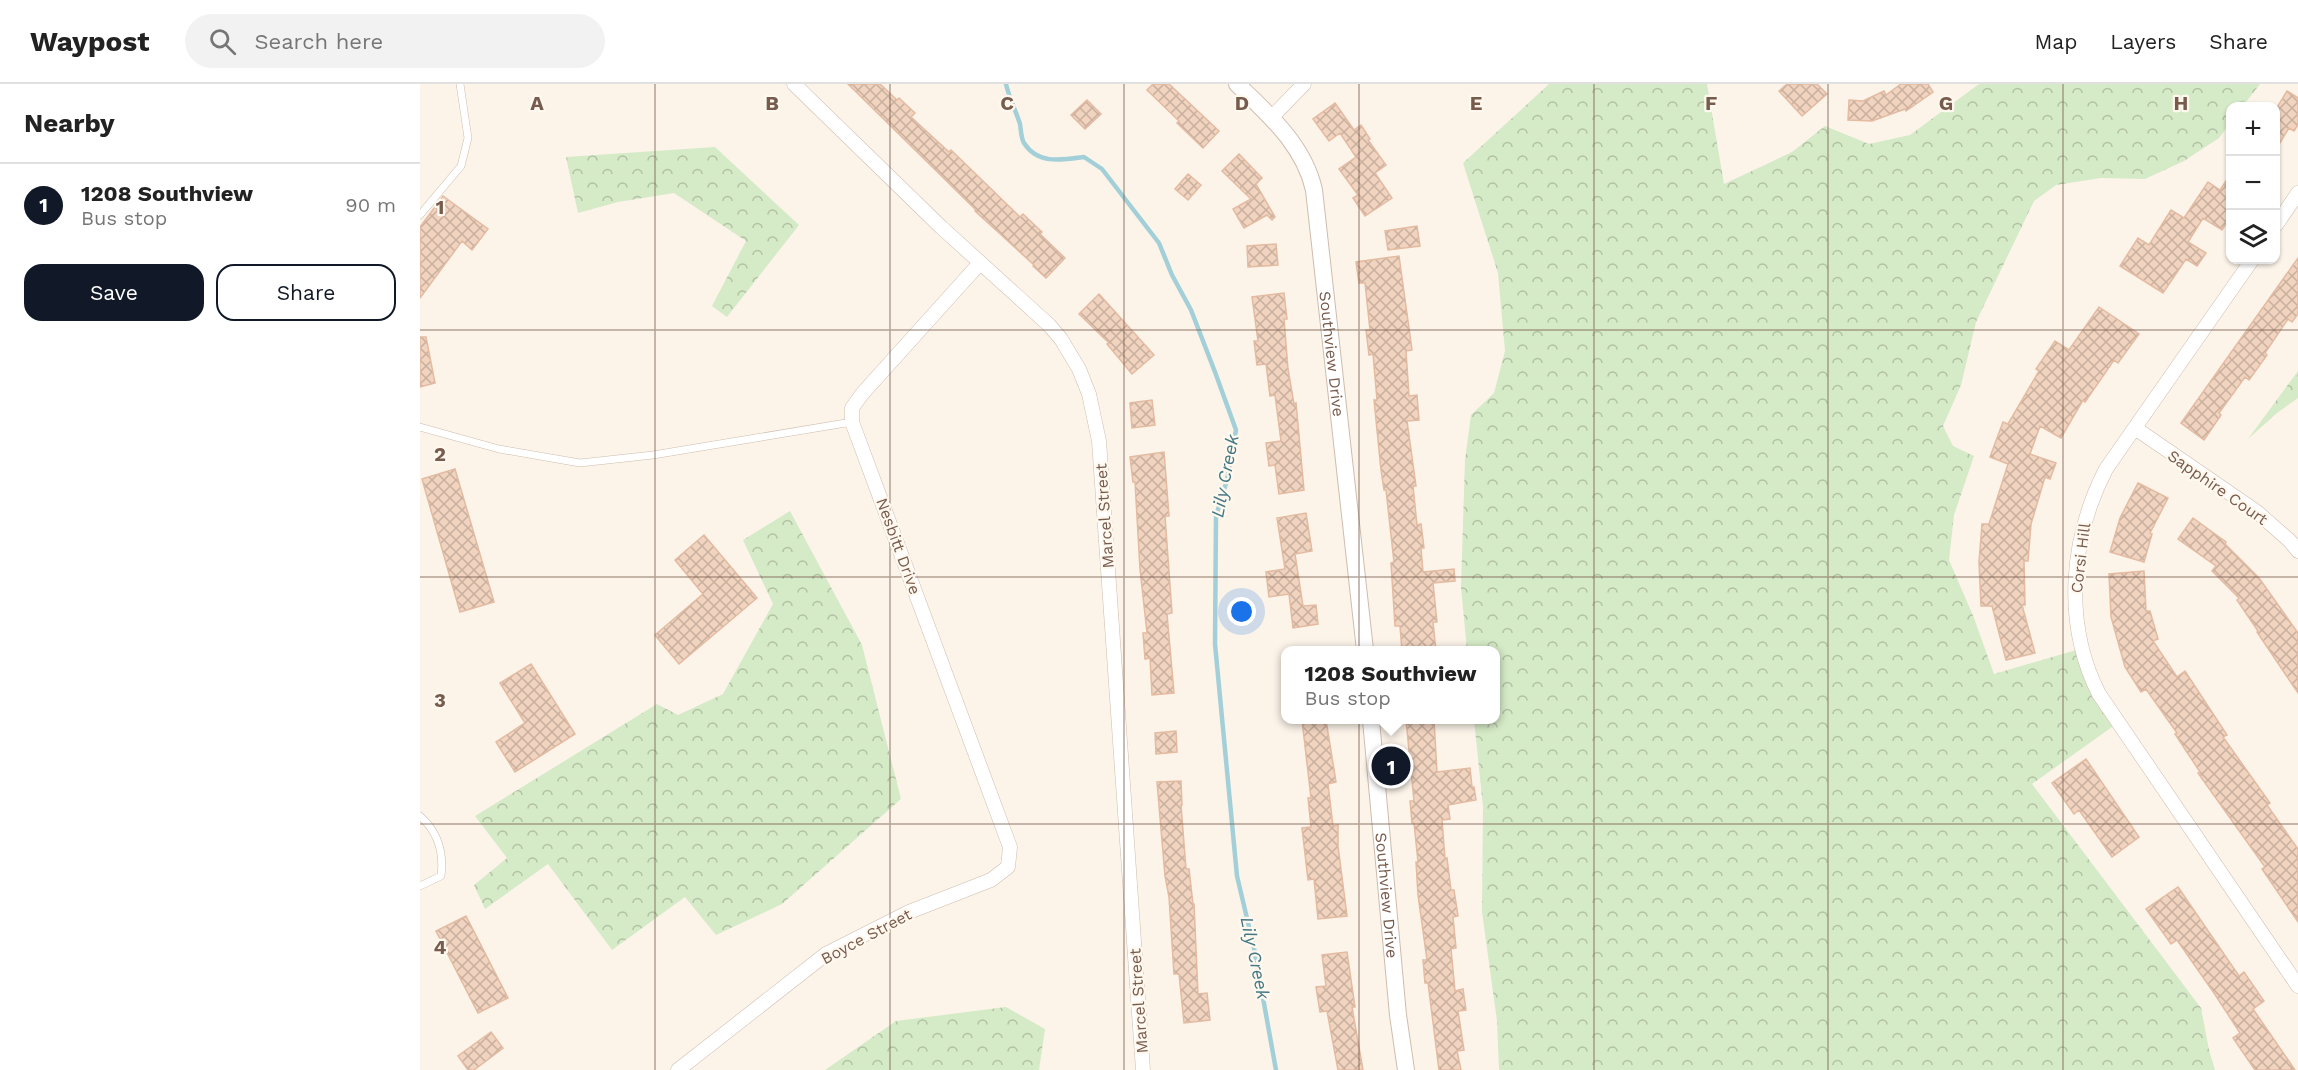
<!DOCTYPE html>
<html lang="en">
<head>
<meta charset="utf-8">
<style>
  body { margin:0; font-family:"Work Sans",sans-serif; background:#f2f2f2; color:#222 }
  .controls { position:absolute; right:18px; top:18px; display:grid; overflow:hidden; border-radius:12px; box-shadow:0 2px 4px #0004 }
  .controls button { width:54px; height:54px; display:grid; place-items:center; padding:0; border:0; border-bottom:2px solid #e0e0e0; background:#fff; color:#222; font:30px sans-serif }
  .you { position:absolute; left:822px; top:528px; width:21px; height:21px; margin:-15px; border:4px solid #fff; border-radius:50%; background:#1a73e8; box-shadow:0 0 0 9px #1a73e833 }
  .badge { display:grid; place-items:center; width:39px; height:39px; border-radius:50%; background:#111827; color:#fff; font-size:20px; font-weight:700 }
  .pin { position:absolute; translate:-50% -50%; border:3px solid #fff; box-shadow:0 2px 6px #0006 }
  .popup { position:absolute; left:861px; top:562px; width:219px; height:78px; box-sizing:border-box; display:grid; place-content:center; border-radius:12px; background:#fff; filter:drop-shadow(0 2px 4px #0005); font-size:20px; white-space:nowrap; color:#767676 }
  .popup b { font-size:22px; color:#222 }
  .popup::after { content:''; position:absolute; left:50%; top:100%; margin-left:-12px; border:12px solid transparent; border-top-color:#fff }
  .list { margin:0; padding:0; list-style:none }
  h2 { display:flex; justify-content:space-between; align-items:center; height:78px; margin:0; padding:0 24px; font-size:26px }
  h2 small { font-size:20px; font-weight:400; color:#767676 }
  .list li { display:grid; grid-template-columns:39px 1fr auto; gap:18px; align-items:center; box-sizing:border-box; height:84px; padding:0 24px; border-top:2px solid #e0e0e0 }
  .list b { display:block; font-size:22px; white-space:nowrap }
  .list p { margin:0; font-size:20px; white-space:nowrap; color:#767676 }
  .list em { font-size:20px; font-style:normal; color:#767676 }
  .actions { display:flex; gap:12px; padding:18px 24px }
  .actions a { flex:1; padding:14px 0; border:2px solid #111827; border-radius:18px; text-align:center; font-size:21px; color:#111827 }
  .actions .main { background:#111827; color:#fff }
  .icon { flex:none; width:33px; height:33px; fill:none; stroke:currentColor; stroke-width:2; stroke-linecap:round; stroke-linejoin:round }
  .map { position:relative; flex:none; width:1878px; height:986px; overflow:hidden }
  header { display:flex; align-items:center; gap:36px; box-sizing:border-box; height:84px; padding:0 30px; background:#fff; border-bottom:2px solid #e0e0e0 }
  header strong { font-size:28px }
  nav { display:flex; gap:33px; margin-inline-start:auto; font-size:21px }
  .search { width:420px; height:54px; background:#f2f2f2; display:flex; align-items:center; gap:15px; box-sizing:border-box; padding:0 21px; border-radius:33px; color:#767676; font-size:22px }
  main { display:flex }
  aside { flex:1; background:#fff }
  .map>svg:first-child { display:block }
  .forest { fill:url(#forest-crowns) }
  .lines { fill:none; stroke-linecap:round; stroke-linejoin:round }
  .stream { stroke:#a3d0d8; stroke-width:4.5 }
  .building { fill:url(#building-cross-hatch); stroke:#e4baa1; stroke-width:1.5 }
  .service-casing { stroke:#cebcae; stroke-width:8 }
  .minor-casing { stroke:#cebcae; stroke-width:15 }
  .tertiary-casing { stroke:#cebcae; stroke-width:18 }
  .service { stroke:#fff; stroke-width:7 }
  .minor { stroke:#fff; stroke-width:14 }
  .tertiary { stroke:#fff; stroke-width:16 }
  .grid { fill:none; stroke:#775b4c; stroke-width:1.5; stroke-opacity:0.55 }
  .labels { text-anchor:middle; stroke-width:4.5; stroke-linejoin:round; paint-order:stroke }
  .street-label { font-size:16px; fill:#775b4c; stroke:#fff8ef }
  .water-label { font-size:18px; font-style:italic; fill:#437883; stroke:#fff8ef }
  .grid-label { font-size:20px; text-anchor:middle; font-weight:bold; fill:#775b4c; stroke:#fff8ef; stroke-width:4.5; stroke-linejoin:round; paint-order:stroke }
</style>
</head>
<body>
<header>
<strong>Waypost</strong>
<div class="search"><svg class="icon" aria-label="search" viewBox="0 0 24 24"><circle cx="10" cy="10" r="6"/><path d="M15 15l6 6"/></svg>Search here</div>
<nav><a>Map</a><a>Layers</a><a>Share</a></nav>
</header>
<main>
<aside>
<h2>Nearby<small></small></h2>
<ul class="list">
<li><span class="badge">1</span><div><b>1208 Southview</b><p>Bus stop</p></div><em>90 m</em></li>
</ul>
<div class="actions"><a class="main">Save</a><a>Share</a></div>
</aside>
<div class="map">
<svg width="1878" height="986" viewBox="0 0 1878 986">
  <defs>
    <pattern id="forest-crowns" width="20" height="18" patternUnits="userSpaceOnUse" patternTransform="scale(1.5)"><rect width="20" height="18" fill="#d5eac7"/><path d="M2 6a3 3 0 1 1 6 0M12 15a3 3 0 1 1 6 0" fill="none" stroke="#b2c1a4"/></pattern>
    <pattern id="building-cross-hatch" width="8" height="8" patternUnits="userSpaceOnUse" patternTransform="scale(1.5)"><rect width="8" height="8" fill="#f1d4c0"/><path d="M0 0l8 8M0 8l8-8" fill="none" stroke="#c8af9e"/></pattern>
  </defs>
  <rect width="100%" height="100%" fill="#fcf4e9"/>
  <path class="forest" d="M1129,0H1287L1304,100L1372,68L1405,42L1449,60L1490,51L1559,0H1840L1823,22H1810V39L1799,54L1764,77L1725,95L1681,94L1636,101L1614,117L1556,238L1541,301L1523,342L1533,362L1554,372L1534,431L1529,476L1554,534L1574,590L1663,564L1699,638L1612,700L1781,924L1789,966L1795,986H1079L1077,937L1062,828L1063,723L1054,636H1076V566H1047L1041,503L1045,376L1051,331L1074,309L1085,267L1078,189L1043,79Z
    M295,63L379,141L307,233L292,222L326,157L254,109L198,118L158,129L146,73Z
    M1878,287V314L1857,329L1828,355Z
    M370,427L442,561L481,715L362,820L296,851L265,813L192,866L128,780L65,825L54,801L87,774L55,732L237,620L258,631L303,610L353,520L323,456Z
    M586,923L625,945L619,986H405L476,937Z"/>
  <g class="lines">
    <path class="stream" d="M586,0C589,14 596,27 600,40C601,46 601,54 604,59C618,81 642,76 664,73L682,85L739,159L752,191L771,226L795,288L816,346L807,396L796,432L795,560L817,792L834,864L856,986"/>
  </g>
  <path class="building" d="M428,0H460L477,16L479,14L495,29L491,33L529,68L531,66L600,133L603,130L622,148L620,150L645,174L626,194L613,182L614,181L555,127L556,126Z
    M733,0H749L799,47L783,64L757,39L759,37L727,6Z
    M1367,0H1397L1407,10L1382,32L1359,7Z
    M1481,0H1508L1513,8L1486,27L1485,25L1452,37L1428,36L1429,16L1443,17L1464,7L1466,11Z
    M1867,7L1878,14V41L1874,47L1869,44L1856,65V25Z
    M667,16L681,30L665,45L651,31Z
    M915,19L934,46L941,41L950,55L948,56L966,81L955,89L972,114L945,132L933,114L938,111L919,85L936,73L920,49L909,57L893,35Z
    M819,70L842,94L836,100L855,133L852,136L847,131L824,144L813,125L831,115L802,87Z
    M768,90L781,101L768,116L755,105Z
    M1810,91V133L1802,146L1783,134L1768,158L1786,169L1777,182L1766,175L1743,209L1700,182L1718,154L1729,161L1751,126L1764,134L1788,98L1800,106Z
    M23,112L68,145L52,166L42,157L0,214V143Z
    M997,142L1000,162L968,166L965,147Z
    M856,160L858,181L828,183L827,162Z
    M979,172L992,266L986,267L989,312L997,311L999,336L987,337L996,402H993L997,441L1001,440L1004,464H1001L1003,488L1034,485L1035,497L1013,499L1017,538H1013L1016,567H982L980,542H975L971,479L974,478L966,406H964L961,386L954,316H957L953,270L949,271L946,246H950L945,199H939L936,178Z
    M1878,174V230L1872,238L1868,235L1845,269L1847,271L1829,296L1825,293L1799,329L1801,331L1784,356L1761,339Z
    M864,209L867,235H864L868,285L874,320L876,319L884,406L859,410L855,381L849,382L846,359L861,357L855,311L850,312L846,280L837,281L834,257H838L832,213Z
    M679,210L734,271L712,290L687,260L689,259L659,230Z
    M1679,223L1719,250L1698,279L1694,276L1665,318L1663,316L1641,354L1620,342L1610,370L1636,379L1630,395L1625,393L1611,440L1608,477H1604L1605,521H1602L1615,569L1586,576L1572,522H1561L1559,478L1562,440H1569L1588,380L1570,373L1583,338L1588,340L1619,287L1616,285L1635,257L1649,266Z
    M0,253H6L15,299L0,303Z
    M732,316L735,341L712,344L710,319Z
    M744,368L749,432H745L752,529L747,530L754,609L732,611L730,574L725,575L723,549H727L720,485L715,398H713L710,373Z
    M35,385L74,518L40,528L2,395Z
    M1718,399L1748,414L1730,449L1732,450L1724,478L1690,468L1700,434Z
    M886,429L892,467L875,470L883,522L896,521L898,540L873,544L869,510L849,513L846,488L865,485L857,434Z
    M1773,434L1806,458L1805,460L1839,494L1878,549V609L1837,548L1838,547L1817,516L1819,514L1792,487L1796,482L1758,455Z
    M284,451L337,514L259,580L235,551L283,510L255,476Z
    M1724,487L1726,527H1730L1738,555L1733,557L1757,593L1765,587L1782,613L1807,651L1803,653L1850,719L1847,721L1878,765V838L1842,785L1845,783L1778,689L1780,688L1755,650L1757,649L1726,605L1721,608L1705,583L1691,533L1689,490Z
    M111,580L155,650L95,688L76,658L105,639L80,599Z
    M882,636H906L916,698L908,700L913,742L918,741V762L927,832L898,835L894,795L888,796L882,744L891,743L888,714H891Z
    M986,636H1014L1017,688L1050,684L1052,703H1054L1056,716L1028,721L1030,735L1022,736L1025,775L1027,774L1031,806H1034L1038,832L1033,833L1036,864L1031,865L1035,907L1043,905L1046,926L1038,927L1044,966L1037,967L1041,986H1019L1008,899H1005L1003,876H1007L998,811L996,778H998L994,739H992L990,717H994Z
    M756,647L757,668L736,670L735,649Z
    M1666,675L1719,753L1692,773L1659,726L1654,730L1632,699Z
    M761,697L762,721H761L766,785H769L773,820H774L778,910L787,909L790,936L764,939L759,890H754L749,813L745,792L737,698Z
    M1758,803L1819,892L1824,888L1844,917L1833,925L1875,986H1835L1813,954L1820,949L1794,909L1757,856L1751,860L1726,825Z
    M46,832L88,914L58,929L16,847Z
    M927,868L935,923H932L943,986H918L907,927L900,928L896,903L906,902L902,871Z
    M71,948L83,964L54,986H48L38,972Z"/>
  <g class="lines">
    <defs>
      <path id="service" d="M0,131L41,82L48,54L40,0
        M0,343L79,365L160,379L233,371L432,338
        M0,732C18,748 24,769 21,792L0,802"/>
      <path id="minor" d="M374,0L521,143L629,241L641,255L659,285L669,310L679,357L723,986
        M852,33L884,0
        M1856,141L1878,109
        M1832,176L1686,385C1650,455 1643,539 1679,610L1878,902
        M1715,344L1837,428L1870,457L1878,467
        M258,986L406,870L489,828L571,796L588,783L590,763L432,338V324L442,310L560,179"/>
      <g id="tertiary">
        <path id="s1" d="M817,0C849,31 884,61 894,106L945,566"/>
        <path id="s2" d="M951,636L978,931L986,986"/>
      </g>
    </defs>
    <use href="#service" class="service-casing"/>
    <use href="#minor" class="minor-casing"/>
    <use href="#tertiary" class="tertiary-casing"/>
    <use href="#service" class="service"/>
    <use href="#minor" class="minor"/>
    <use href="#tertiary" class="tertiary"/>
  </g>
  <path class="grid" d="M235,0V986M470,0V986M704,0V986M939,0V986M1174,0V986M1408,0V986M1643,0V986M0,246H1878M0,493H1878M0,740H1878"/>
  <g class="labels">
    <g class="street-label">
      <text dy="6" stroke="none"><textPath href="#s1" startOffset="298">Southview Drive</textPath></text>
      <text transform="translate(1798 403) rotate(35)" y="6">Sapphire Court</text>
      <text transform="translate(684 432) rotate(-94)" y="6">Marcel Street</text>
      <text transform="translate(479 462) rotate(70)" y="6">Nesbitt Drive</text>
      <text transform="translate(1660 474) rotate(-83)" y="6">Corsi Hill</text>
      <text dy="6" stroke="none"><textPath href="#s2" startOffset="176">Southview Drive</textPath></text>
      <text transform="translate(446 852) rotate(-28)" y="6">Boyce Street</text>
      <text transform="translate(718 917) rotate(-94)" y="6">Marcel Street</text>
    </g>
    <g class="water-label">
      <text transform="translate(805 392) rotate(-79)" y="6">Lily Creek</text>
      <text transform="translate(835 874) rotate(78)" y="6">Lily Creek</text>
    </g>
  </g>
  <g class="grid-label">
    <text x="117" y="26">A</text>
    <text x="352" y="26">B</text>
    <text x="587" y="26">C</text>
    <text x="822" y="26">D</text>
    <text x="1056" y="26">E</text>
    <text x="1291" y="26">F</text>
    <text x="1526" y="26">G</text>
    <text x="1761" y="26">H</text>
    <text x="20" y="130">1</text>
    <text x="20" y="377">2</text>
    <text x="20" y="623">3</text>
    <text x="20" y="870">4</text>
  </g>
</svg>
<div class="controls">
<button>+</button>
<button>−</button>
<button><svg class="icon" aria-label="layers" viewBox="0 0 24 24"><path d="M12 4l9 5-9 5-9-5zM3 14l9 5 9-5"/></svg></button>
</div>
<div class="you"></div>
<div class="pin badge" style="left:971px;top:682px">1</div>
<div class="popup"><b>1208 Southview</b>Bus stop</div>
</div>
</main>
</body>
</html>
